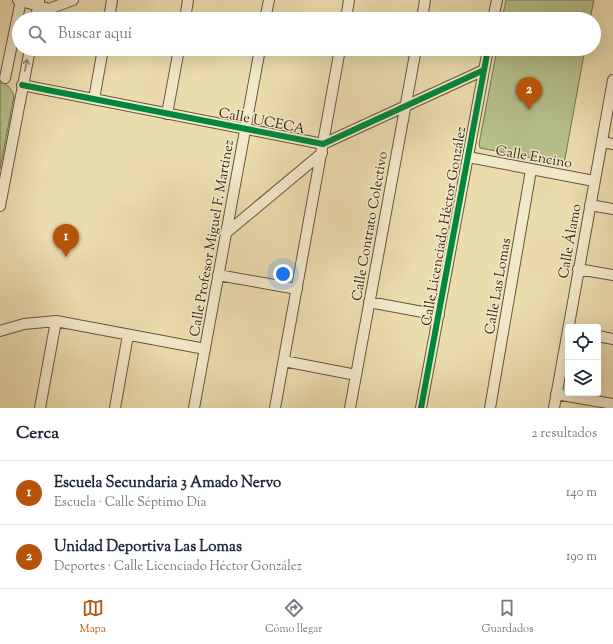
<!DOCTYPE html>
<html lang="es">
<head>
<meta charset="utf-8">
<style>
  body { margin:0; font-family:"Sorts Mill Goudy",serif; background:#f2f2f3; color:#1f2937 }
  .controls { position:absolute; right:12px; bottom:12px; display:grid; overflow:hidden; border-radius:4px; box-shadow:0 4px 16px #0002 }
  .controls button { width:36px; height:36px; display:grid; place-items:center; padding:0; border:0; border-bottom:1px solid #e0e1e3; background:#fff; color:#1f2937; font:20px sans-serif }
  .you { position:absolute; left:283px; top:274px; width:14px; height:14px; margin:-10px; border:3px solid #fff; border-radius:50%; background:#1a73e8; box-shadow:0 0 0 6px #1a73e833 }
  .badge { display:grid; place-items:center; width:26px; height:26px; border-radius:50%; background:#b45309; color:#fff; font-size:13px; font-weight:700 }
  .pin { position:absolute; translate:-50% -33px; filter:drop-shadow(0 1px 2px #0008) }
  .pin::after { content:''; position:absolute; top:21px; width:14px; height:12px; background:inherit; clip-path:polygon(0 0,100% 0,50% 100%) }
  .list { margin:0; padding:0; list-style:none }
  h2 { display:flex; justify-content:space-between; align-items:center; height:52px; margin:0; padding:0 16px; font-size:17px }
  h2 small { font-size:13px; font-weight:400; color:#747a83 }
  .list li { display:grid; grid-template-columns:26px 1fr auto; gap:12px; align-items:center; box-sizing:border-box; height:64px; padding:0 16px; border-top:1px solid #e0e1e3 }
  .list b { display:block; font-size:15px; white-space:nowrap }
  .list p { margin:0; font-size:13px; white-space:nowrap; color:#747a83 }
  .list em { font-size:13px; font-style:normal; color:#747a83 }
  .icon { flex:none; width:22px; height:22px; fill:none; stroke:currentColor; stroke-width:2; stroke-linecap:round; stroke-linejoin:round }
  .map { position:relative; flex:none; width:613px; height:408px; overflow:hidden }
  .search { position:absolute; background:#fff; box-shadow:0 4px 16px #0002; left:12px; right:12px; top:12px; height:44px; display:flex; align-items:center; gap:10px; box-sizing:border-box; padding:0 14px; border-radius:22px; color:#747a83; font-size:15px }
  .sheet { height:180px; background:#fff }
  nav { display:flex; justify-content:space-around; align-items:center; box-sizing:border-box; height:56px; border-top:1px solid #e0e1e3; background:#fff; font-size:11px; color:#747a83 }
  nav a { display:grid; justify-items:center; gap:2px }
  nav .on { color:#b45309 }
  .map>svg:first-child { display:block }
  .green { fill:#b6c08b; stroke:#767452 }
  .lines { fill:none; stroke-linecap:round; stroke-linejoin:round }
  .minor-casing { stroke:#64553f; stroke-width:12 }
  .minor { stroke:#f2e8ca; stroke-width:10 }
  .cycleway-casing { stroke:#f2e8ca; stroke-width:8 }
  .cycleway { stroke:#00873e; stroke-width:6 }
  .oneway { stroke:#948872 }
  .labels { text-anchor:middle; stroke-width:3; stroke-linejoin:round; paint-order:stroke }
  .street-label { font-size:14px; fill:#37281a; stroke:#f2e8ca }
</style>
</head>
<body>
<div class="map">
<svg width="613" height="408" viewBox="0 0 613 408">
  <rect width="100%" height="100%" fill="#ebdcae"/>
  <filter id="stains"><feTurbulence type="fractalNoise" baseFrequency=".005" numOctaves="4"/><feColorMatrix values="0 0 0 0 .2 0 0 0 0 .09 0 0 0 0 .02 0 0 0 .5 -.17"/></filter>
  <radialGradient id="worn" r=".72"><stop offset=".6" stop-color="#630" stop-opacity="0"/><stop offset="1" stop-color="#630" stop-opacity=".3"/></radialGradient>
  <path class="green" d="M506,0H594L590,19H502Z
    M497,49H585L564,164L480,148L479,144Z
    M0,81C8,85 11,88 14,96L0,169Z"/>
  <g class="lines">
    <defs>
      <path id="minor" d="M18,0L49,9L73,0
        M36,19L39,1
        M109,19L112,0
        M185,19L188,0
        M265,19L269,0
        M346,19L349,0
        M422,19L425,0
        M493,19L497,0
        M5,78L21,0
        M22,85L323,144L484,70
        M94,99L103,49
        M167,114L179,49
        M602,142L613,144
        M468,157L594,181
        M590,205L613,209
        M0,206L30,49
        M226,233L322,153
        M578,269L613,275
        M218,275L297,289
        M369,302L439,315
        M0,331L24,324L56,321L205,349
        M598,336L613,339
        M284,361L356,375
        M556,394L613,404
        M40,408L56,321
        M115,408L128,335
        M194,408L260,49
        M275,408L340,49
        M350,408L416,49
        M421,408L488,49
        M490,408L531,170
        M554,408L613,80"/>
    </defs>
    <use href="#minor" class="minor-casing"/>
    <use href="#minor" class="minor"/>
    <defs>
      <path id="cycleway" d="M22,85L323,144L484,70
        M421,408L488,49"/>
    </defs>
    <use href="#cycleway" class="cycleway-casing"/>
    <use href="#cycleway" class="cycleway"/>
  </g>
  <defs><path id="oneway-shaft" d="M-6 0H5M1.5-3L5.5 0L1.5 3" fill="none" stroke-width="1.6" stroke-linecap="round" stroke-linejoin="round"/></defs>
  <use class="oneway" href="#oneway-shaft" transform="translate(26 65) rotate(-79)"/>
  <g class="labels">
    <g class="street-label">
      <text transform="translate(262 120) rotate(11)" y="5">Calle UCECA</text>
      <text transform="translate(534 156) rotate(10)" y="5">Calle Encino</text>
      <text transform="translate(369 226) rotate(-80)" y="5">Calle Contrato Colectivo</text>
      <text transform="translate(443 226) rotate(-80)" y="5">Calle Licenciado Héctor González</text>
      <text transform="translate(211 238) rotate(-80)" y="5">Calle Profesor Miguel F. Martínez</text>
      <text transform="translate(569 241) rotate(-80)" y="5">Calle Álamo</text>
      <text transform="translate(497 286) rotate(-80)" y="5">Calle Las Lomas</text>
    </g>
  </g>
  <rect width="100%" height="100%" filter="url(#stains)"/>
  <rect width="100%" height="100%" fill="url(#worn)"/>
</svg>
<div class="controls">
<button><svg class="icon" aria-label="locate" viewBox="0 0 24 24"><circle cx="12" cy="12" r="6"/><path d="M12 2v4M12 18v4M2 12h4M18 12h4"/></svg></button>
<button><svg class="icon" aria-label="layers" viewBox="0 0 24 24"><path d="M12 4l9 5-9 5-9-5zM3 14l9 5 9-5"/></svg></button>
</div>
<div class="you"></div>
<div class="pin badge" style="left:66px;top:257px">1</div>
<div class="pin badge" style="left:529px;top:110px">2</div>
<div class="search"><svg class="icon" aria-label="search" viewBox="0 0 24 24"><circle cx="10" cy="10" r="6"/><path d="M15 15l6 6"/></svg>Buscar aquí</div>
</div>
<section class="sheet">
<h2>Cerca<small>2 resultados</small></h2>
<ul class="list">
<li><span class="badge">1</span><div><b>Escuela Secundaria 3 Amado Nervo</b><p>Escuela · Calle Séptimo Día</p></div><em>140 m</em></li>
<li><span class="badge">2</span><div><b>Unidad Deportiva Las Lomas</b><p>Deportes · Calle Licenciado Héctor González</p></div><em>190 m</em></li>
</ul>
</section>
<nav>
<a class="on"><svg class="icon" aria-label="map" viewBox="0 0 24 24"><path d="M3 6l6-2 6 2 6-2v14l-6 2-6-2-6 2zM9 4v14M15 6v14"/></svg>Mapa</a>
<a><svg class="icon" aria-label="directions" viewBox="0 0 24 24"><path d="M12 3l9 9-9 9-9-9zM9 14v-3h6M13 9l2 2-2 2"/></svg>Cómo llegar</a>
<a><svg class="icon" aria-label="saved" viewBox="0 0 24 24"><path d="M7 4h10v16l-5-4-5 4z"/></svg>Guardados</a>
</nav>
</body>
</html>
